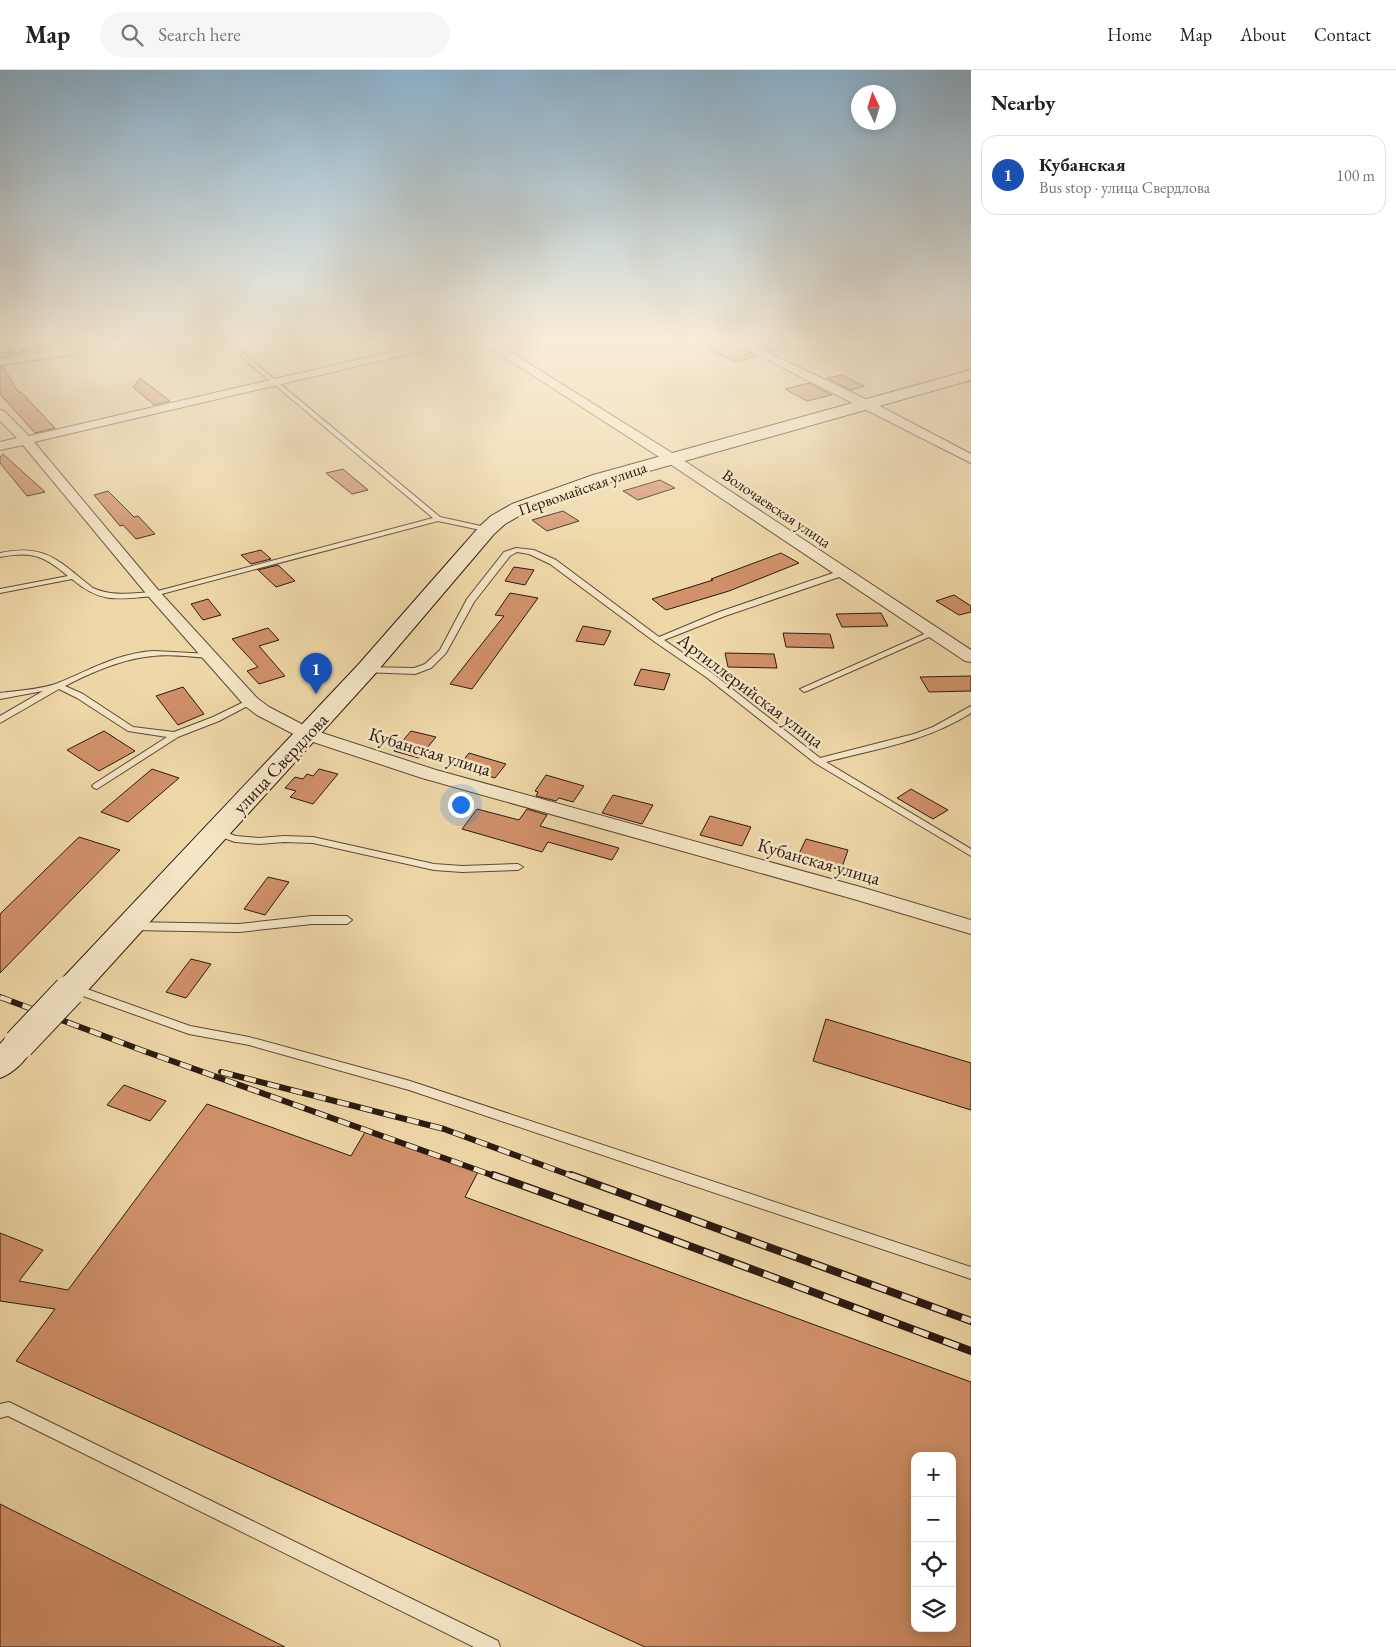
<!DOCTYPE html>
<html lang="en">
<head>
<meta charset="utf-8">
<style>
  body { margin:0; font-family:"EB Garamond",serif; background:#f6f6f6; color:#222 }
  .controls { position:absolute; right:15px; bottom:15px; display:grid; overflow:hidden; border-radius:10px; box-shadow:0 2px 12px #0003 }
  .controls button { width:45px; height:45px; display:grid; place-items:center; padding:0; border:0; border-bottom:1px solid #e0e0e0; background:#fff; color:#222; font:25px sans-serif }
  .compass { position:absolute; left:851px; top:15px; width:45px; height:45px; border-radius:50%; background:#fff; box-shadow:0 2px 12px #0003; rotate:356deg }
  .you { position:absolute; left:460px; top:734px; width:18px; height:18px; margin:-12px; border:4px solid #fff; border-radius:50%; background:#1a73e8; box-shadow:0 0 0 8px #1a73e833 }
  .badge { display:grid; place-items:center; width:32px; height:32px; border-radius:50%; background:#8f2418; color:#fff; font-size:16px; font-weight:700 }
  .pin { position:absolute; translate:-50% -41px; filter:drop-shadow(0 1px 2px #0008) }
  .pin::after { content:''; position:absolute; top:26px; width:18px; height:15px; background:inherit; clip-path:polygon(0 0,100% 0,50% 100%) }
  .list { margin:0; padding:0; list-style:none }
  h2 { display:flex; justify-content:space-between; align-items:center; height:65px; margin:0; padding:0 20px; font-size:21px }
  h2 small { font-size:16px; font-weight:400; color:#767676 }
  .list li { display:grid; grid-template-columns:32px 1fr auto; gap:15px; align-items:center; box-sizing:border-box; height:80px; margin:0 10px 10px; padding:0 10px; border:1px solid #e0e0e0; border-radius:15px }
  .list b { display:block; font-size:19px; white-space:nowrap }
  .list p { margin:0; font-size:16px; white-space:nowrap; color:#767676 }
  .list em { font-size:16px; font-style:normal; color:#767676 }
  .icon { flex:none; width:28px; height:28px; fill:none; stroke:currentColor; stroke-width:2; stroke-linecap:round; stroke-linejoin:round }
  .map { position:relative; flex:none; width:971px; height:1577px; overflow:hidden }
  header { display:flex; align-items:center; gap:30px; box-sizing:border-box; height:70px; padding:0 25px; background:#fff; border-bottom:1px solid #e0e0e0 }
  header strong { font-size:24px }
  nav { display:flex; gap:28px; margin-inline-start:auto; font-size:18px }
  .search { width:350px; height:45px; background:#f6f6f6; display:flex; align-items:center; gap:12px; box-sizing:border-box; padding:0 18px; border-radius:28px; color:#767676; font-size:19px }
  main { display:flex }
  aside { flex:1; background:#fff }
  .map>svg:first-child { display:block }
  .building { fill:#d1916a; stroke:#2c1911; fill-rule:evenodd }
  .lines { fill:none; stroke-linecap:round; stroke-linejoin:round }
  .service-casing { stroke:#5d4937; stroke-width:2 }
  .minor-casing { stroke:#5d4937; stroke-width:2 }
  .secondary-casing { stroke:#2c1911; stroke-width:2 }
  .service { fill:#f5e6c6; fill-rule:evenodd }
  .minor { fill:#f5e6c6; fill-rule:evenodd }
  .secondary { fill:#f5e6c6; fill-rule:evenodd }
  .rail-far2-casing { stroke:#2c1911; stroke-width:4 }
  .rail-far1-casing { stroke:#2c1911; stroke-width:6 }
  .rail-casing { stroke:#2c1911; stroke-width:8 }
  .rail-far2 { stroke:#f5e6c6; stroke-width:2.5; stroke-dasharray:7; stroke-linecap:butt }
  .rail-far1 { stroke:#f5e6c6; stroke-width:4.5; stroke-dasharray:12; stroke-linecap:butt }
  .rail { stroke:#f5e6c6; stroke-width:5.5; stroke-dasharray:16; stroke-linecap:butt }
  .secondary-bridge-casing { stroke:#2c1911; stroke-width:33; stroke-linecap:butt }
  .secondary-bridge { stroke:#f5e6c6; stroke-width:31 }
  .labels { text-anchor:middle; stroke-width:5; stroke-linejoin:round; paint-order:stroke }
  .far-street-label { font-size:16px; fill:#2c1911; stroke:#f5e6c6 }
  .street-label { font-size:19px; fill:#2c1911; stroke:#f5e6c6 }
</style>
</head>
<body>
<header>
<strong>Map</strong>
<div class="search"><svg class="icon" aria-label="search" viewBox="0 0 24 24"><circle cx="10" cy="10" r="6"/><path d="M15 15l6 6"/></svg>Search here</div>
<nav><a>Home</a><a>Map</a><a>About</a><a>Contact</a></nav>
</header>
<main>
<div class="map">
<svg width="971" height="1577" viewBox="0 0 971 1577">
  <rect width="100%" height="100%" fill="#efd8a8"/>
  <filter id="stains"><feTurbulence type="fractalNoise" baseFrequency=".004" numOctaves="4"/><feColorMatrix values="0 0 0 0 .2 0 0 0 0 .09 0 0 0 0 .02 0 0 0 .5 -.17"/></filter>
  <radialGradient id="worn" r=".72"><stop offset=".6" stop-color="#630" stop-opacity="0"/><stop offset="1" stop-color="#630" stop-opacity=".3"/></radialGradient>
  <path class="building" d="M696,273H732L756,286L736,292Z
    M752,273H790L791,277L772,282Z
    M3,296L18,322H21L55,358L35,363L7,332L0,324V297Z
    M842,305L864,316L851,320L827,308Z
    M140,308L170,331L154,335L133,317Z
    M809,313L832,325L807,331L785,319Z
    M3,384L45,422L27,426L0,393V387Z
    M343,399L368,420L352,424L326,403Z
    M660,410L675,418L638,430L623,421Z
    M108,421L134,447L138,446L155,464L136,469L123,455L120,456L94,425Z
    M563,441L579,451L547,461L532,450Z
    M261,480L271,489L251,494L241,485Z
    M781,483L799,493L729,521L666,540L652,529L713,510L711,509Z
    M278,495L295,511L276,517L258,500Z
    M514,497L534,500L525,515L505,511Z
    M510,523L538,528L472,619L450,614L504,546L495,545Z
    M954,525L971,536V542L959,545L936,531Z
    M208,529L221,545L203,550L191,534Z
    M881,543L888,556L842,557L836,544Z
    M583,556L611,561L604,575L576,571Z
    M268,558L279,570L259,576L285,606L259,614L247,601L258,597L232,569Z
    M783,563L830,564L834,578L786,577Z
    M725,583L774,584L777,598L728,597Z
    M641,599L670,604L664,620L634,615Z
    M971,606V621L929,622L920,607Z
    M183,617L204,644L178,655L156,626Z
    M104,661L135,681L99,701L67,680Z
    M411,661L436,667L419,688L394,681Z
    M469,683L506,694L495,708L458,697Z
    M152,699L179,708L128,752L101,742Z
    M319,699L338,704L313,734L290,727L296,721L285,718L295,707L303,709L307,704L313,706Z
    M546,705L584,716L573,732L559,728L556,731L536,726L538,722L535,721Z
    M911,719L948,740L933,749L897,728Z
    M613,725L653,735L642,754L602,743Z
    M477,739L519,750L527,739L547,745L540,756L619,778L612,790L548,772L542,782L462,759Z
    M710,746L751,757L742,776L700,765Z
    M79,767L120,780L0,903V844Z
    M806,769L848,780L841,800L797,788Z
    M268,807L289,812L265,845L244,839Z
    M191,889L211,894L186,928L166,922Z
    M826,949L971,993V1040L813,991Z
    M124,1015L166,1031L150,1051L107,1035Z
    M207,1034L351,1086L365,1062L478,1102L465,1127L971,1312V1577H645L16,1291L55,1239L0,1231V1163L43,1180L19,1211L68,1220ZM915,1386H952V1558H915Z
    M0,1434L285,1577H0Z"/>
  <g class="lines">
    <defs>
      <path id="service" d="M225,273H231L440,447L490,458V462L438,451L154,526C119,529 101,534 72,509L0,523V519L68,506C43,485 31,481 0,487V483C47,473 59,492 93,518C112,527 133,523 154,522L433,448Z
        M516,478L534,480L556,490L659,567L719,542L839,501H845V505L725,546L664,570L712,603L820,688L914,664L933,657L971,636V643C927,671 876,679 826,692L971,779V786L815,693L706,607L655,572L550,494L529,484L517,482L510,486L474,532L446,583L431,598L415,604L363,602L362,600L366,597L414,598L425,594L440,580L467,529L504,482Z
        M931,561H934L938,563L807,621L804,622L800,619Z
        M154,581L211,584L215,586L211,588C189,587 167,583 145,587C117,591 90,603 65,616L83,624L133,657L174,662L213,647L248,630L251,629L255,632L219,651L178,667L97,719L94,718L92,716L94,714L167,667L128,661L77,628L59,619L0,653V646L43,621L0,629V623C16,621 44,619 58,613C90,600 118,583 154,581Z
        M216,759L236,766L259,768L284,766L313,767L434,794L462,796L518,794L523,797L518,800L462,802L434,800L313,773L284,772L259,774L235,772L213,764L211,762L213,760Z
        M312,846H347L352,850L347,854H312L239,862L132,860L127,856L132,852L239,854Z
        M73,914L190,956L249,967L410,1011L971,1197V1209L409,1020L249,975L189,964L69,921L67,918L69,915Z
        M9,1332L498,1571L500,1577H474L8,1346L0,1348V1334Z"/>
      <path id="minor" d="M83,273H96L77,284L0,295V289L74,278Z
        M430,273H450L444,276L34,372L159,521L257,628L269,637L313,660L436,700L864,818L971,850V864L857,830L422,708L301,668L257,645L245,636L149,527L23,375L0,380V372L17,368L0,351V340L4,341L29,366Z
        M483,273H496L677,386L971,580V592L965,591L667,392Z
        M734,273H748L872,332L971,384V393Z"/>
      <path id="secondary" d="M971,300V310L607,413L526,442L505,454L494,464L374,605L80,929L69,932L58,929L54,921L58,913L358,595L480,456L491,446L512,434L593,405Z
        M19,962L30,965L35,974C27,989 16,1002 0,1008V974L8,965Z"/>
    </defs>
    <use href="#service" class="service-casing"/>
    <use href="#minor" class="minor-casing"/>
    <use href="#secondary" class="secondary-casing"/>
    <use href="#service" class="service"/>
    <use href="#minor" class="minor"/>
    <use href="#secondary" class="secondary"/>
    <defs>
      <path id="rail-far2" d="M0,285L53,273"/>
      <path id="rail-far1" d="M0,927L144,981L497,1107
        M221,1002L444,1059L575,1107"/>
      <path id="rail" d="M493,1105L633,1155L971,1281
        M571,1105L971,1251"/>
    </defs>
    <use href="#rail-far2" class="rail-far2-casing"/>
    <use href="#rail-far1" class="rail-far1-casing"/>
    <use href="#rail" class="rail-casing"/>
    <use href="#rail-far2" class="rail-far2"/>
    <use href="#rail-far1" class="rail-far1"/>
    <use href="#rail" class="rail"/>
    <defs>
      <path id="secondary-bridge" d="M19,974L69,921"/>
    </defs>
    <use href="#secondary-bridge" class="secondary-bridge-casing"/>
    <use href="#secondary-bridge" class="secondary-bridge"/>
  </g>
  <linearGradient id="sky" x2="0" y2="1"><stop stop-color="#8bb5d3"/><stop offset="0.55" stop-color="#f8edd8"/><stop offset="1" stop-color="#f8edd8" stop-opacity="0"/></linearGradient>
  <rect width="971" height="494" fill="url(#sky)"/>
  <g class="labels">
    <g class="far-street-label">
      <text transform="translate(582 418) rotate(-19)" y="6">Первомайская улица</text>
      <text transform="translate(777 438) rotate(34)" y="6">Волочаевская улица</text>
    </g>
    <g class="street-label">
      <text transform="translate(751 620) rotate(37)" y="7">Артиллерийская улица</text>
      <text transform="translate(430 681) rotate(17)" y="7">Кубанская улица</text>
      <text transform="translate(280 693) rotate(-47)" y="7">улица Свердлова</text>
      <text transform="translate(819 791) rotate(16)" y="7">Кубанская улица</text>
    </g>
  </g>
  <rect width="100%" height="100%" filter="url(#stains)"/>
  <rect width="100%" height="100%" fill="url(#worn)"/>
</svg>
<div class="controls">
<button>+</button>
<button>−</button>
<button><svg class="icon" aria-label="locate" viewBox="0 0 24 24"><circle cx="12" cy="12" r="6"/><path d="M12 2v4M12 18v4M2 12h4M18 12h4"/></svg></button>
<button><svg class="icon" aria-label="layers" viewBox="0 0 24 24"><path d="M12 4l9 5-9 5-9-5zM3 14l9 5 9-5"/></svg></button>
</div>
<svg class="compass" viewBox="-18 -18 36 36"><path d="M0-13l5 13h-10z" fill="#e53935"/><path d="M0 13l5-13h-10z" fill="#767676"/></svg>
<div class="you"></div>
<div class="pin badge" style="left:316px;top:624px;background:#1a4fb4">1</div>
</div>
<aside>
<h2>Nearby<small></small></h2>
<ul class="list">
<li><span class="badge" style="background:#1a4fb4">1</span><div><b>Кубанская</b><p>Bus stop · улица Свердлова</p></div><em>100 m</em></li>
</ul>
</aside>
</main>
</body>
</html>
